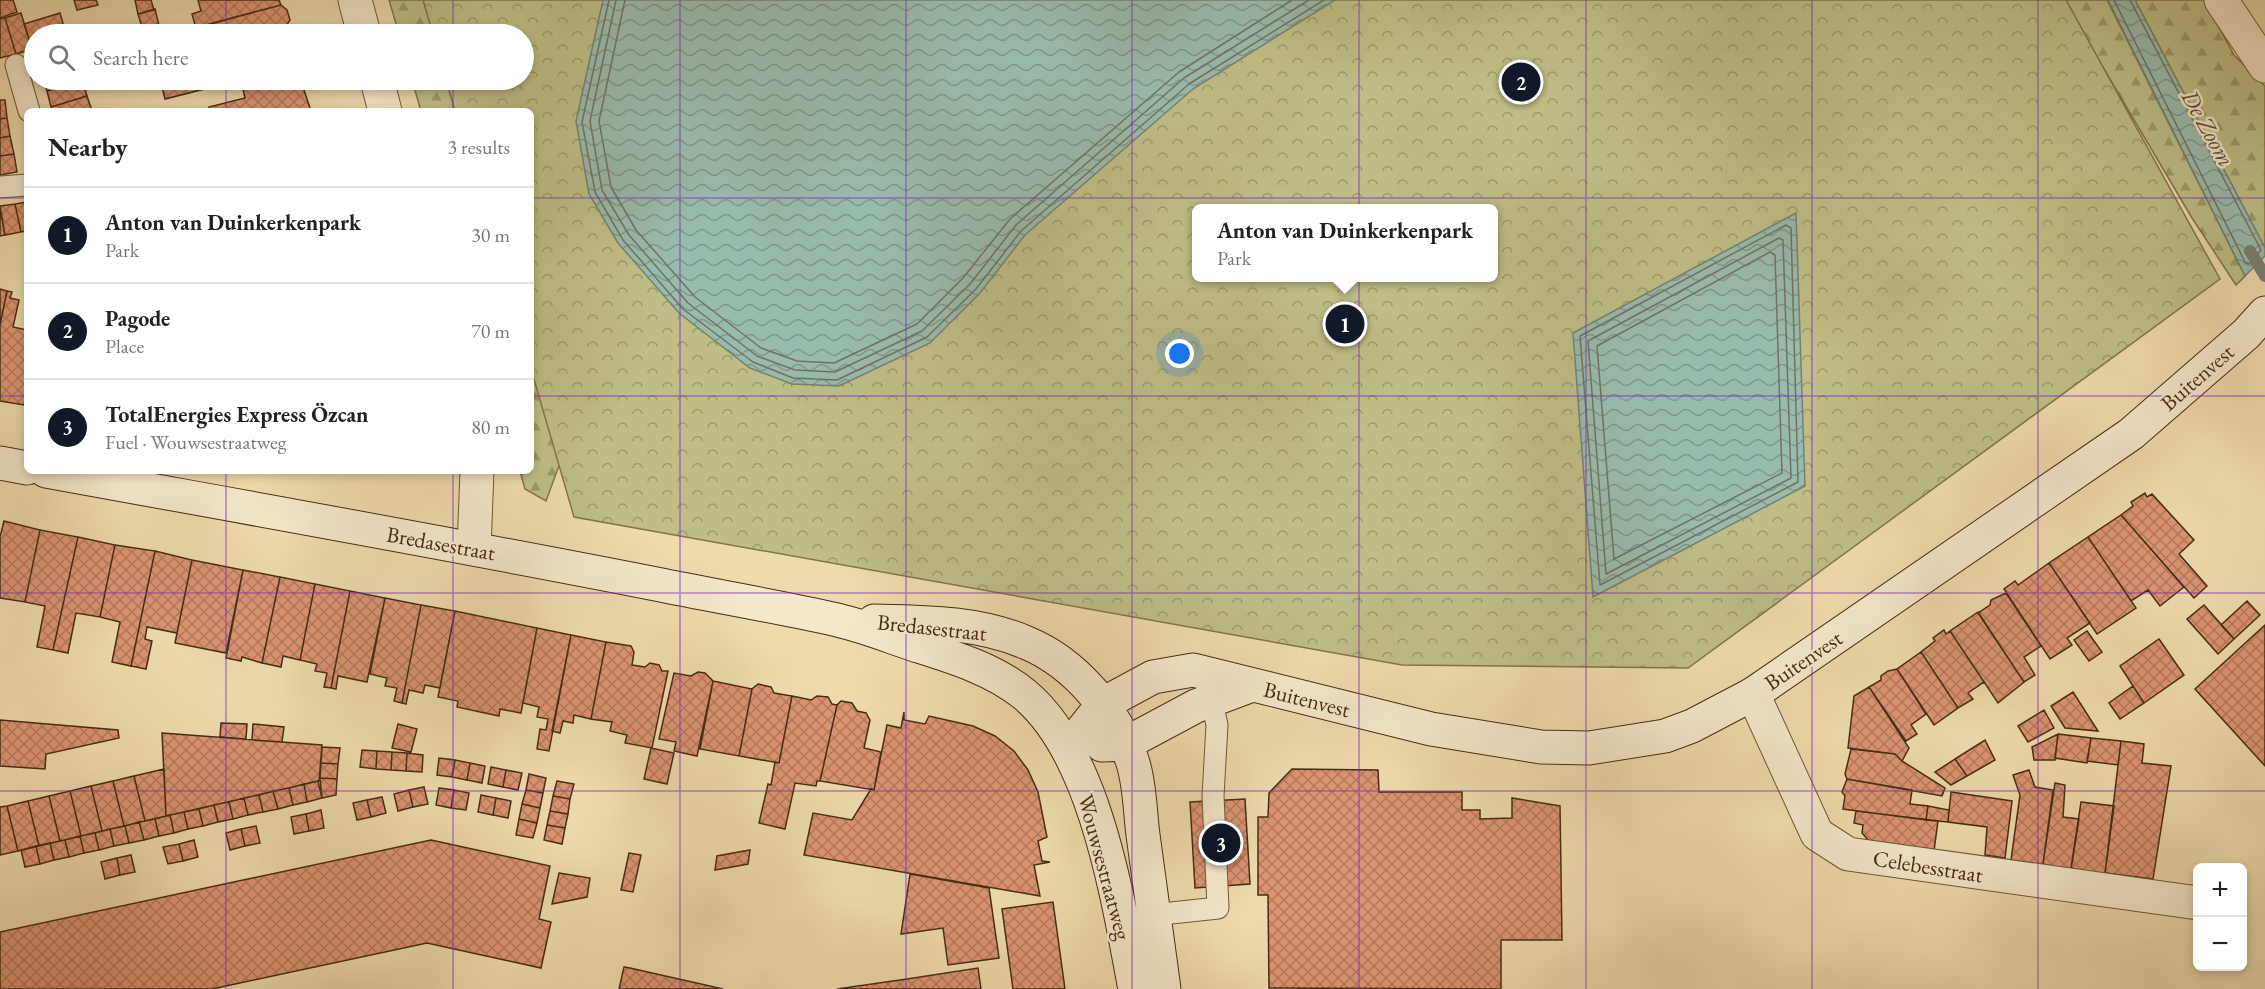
<!DOCTYPE html>
<html lang="en">
<head>
<meta charset="utf-8">
<style>
  body { margin:0; font-family:"EB Garamond",serif; background:#f2f2f2; color:#222 }
  .controls { position:absolute; right:18px; bottom:18px; display:grid; overflow:hidden; border-radius:9px; box-shadow:0 3px 9px #0003 }
  .controls button { width:54px; height:54px; display:grid; place-items:center; padding:0; border:0; border-bottom:2px solid #e0e0e0; background:#fff; color:#222; font:30px sans-serif }
  .you { position:absolute; left:1180px; top:354px; width:21px; height:21px; margin:-15px; border:4px solid #fff; border-radius:50%; background:#1a73e8; box-shadow:0 0 0 9px #1a73e833 }
  .badge { display:grid; place-items:center; width:39px; height:39px; border-radius:50%; background:#111827; color:#fff; font-size:20px; font-weight:700 }
  .pin { position:absolute; translate:-50% -50%; border:3px solid #fff; box-shadow:0 2px 6px #0006 }
  .popup { position:absolute; left:1192px; top:204px; width:306px; height:78px; box-sizing:border-box; display:grid; place-content:center; border-radius:9px; background:#fff; filter:drop-shadow(0 2px 4px #0005); font-size:20px; white-space:nowrap; color:#767676 }
  .popup b { font-size:22px; color:#222 }
  .popup::after { content:''; position:absolute; left:50%; top:100%; margin-left:-12px; border:12px solid transparent; border-top-color:#fff }
  .list { margin:0; padding:0; list-style:none }
  h2 { display:flex; justify-content:space-between; align-items:center; height:78px; margin:0; padding:0 24px; font-size:26px }
  h2 small { font-size:20px; font-weight:400; color:#767676 }
  .list li { display:grid; grid-template-columns:39px 1fr auto; gap:18px; align-items:center; box-sizing:border-box; height:96px; padding:0 24px; border-top:2px solid #e0e0e0 }
  .list b { display:block; font-size:22px; white-space:nowrap }
  .list p { margin:0; font-size:20px; white-space:nowrap; color:#767676 }
  .list em { font-size:20px; font-style:normal; color:#767676 }
  .icon { flex:none; width:33px; height:33px; fill:none; stroke:currentColor; stroke-width:2; stroke-linecap:round; stroke-linejoin:round }
  .map { position:relative; flex:none; width:2265px; height:989px; overflow:hidden }
  .search { position:absolute; background:#fff; box-shadow:0 3px 9px #0003; left:24px; top:24px; width:510px; height:66px; display:flex; align-items:center; gap:15px; box-sizing:border-box; padding:0 21px; border-radius:33px; color:#767676; font-size:22px }
  .panel { position:absolute; background:#fff; box-shadow:0 3px 9px #0003; left:24px; top:108px; width:510px; height:366px; border-radius:9px }
  .map>svg:first-child { display:block }
  .forest { fill:url(#forest-firs); stroke:#82744d; stroke-width:1.5 }
  .park { fill:url(#park-crowns); stroke:#82744d; stroke-width:1.5; fill-rule:evenodd }
  .water { fill:url(#water-waves); stroke:#788170; stroke-width:1.5 }
  .lines { fill:none; stroke-linecap:round; stroke-linejoin:round }
  .shore { stroke:#707360; stroke-width:1.5 }
  .stream { stroke:#788170; stroke-width:12 }
  .building { fill:url(#building-cross-hatch); stroke:#472b14; stroke-width:1.5 }
  .lane-casing { stroke:#71573a; stroke-width:23 }
  .street-casing { stroke:#71573a; stroke-width:35 }
  .secondary-casing { stroke:#472b14; stroke-width:35 }
  .lane { stroke:#f4e8ca; stroke-width:21 }
  .street { stroke:#f4e8ca; stroke-width:33 }
  .secondary { stroke:#f4e8ca; stroke-width:33 }
  .grid { fill:none; stroke:#7b2cbf; stroke-width:1.5; stroke-opacity:0.55 }
  .labels { text-anchor:middle; stroke-width:5; stroke-linejoin:round; paint-order:stroke }
  .street-label { font-size:22px; fill:#472b14; stroke:#f4e8ca }
  .water-label { font-size:24px; font-style:italic; fill:#5c4f3a; stroke:#f4e8ca }
</style>
</head>
<body>
<div class="map">
<svg width="2265" height="989" viewBox="0 0 2265 989">
  <defs>
    <pattern id="forest-firs" width="22" height="20" patternUnits="userSpaceOnUse" patternTransform="scale(1.5)"><rect width="22" height="20" fill="#bebe86"/><path d="M5 1l3.5 6h-7zM16 11l3.5 6h-7z" fill="#9c9b6c"/></pattern>
    <pattern id="park-crowns" width="20" height="18" patternUnits="userSpaceOnUse" patternTransform="scale(1.5)"><rect width="20" height="18" fill="#bebe86"/><path d="M2 6a3 3 0 1 1 6 0M12 15a3 3 0 1 1 6 0" fill="none" stroke="#9c9b6c"/></pattern>
    <pattern id="water-waves" width="16" height="10" patternUnits="userSpaceOnUse" patternTransform="scale(1.5)"><rect width="16" height="10" fill="#99bbad"/><path d="M0 5q4-4 8 0t8 0" fill="none" stroke="#7f988c"/></pattern>
    <pattern id="building-cross-hatch" width="8" height="8" patternUnits="userSpaceOnUse" patternTransform="scale(1.5)"><rect width="8" height="8" fill="#dc9473"/><path d="M0 0l8 8M0 8l8-8" fill="none" stroke="#b4795d"/></pattern>
  </defs>
  <rect width="100%" height="100%" fill="#eedbad"/>
  <filter id="stains"><feTurbulence type="fractalNoise" baseFrequency=".00333" numOctaves="4"/><feColorMatrix values="0 0 0 0 .2 0 0 0 0 .09 0 0 0 0 .02 0 0 0 .5 -.17"/></filter>
  <radialGradient id="worn" r=".72"><stop offset=".6" stop-color="#630" stop-opacity="0"/><stop offset="1" stop-color="#630" stop-opacity=".3"/></radialGradient>
  <path class="forest" d="M389,0H439L443,34H399Z
    M2028,0H2107L2245,276L2236,285L2192,218L2097,57L2072,31Z
    M2135,0H2204L2234,55L2265,86V248Z
    M412,80H452L461,111H421Z
    M531,308L564,452L546,501L525,489L520,471H531Z"/>
  <path class="park" d="M423,0H2066L2220,279L1688,668L1402,665L574,517L531,369V111H455L446,80H524V34H433ZM1196,208H1494V278H1196Z"/>
  <path class="water" d="M603,0H1335L1193,89L1025,235L980,293L930,343L839,386L792,384L750,368L679,313L618,243L589,194L576,121Z
    M2108,0H2135L2265,248V256L2245,276Z
    M1796,213L1805,486L1593,597L1573,333Z"/>
  <g class="lines">
    <path class="shore" d="M609,0L582,122L595,192L623,240L683,309L753,362L793,378L837,380L927,337L976,289L1021,231L1189,84L1324,0
      M616,0L590,121L602,190L629,235L688,303L757,356L795,370L835,372L922,331L970,284L1016,225L1184,78L1309,0
      M625,0L599,121L611,187L636,230L695,297L761,348L797,361L834,363L917,324L963,278L1010,219L1179,72L1292,0
      M2114,0L2245,262L2249,264L2261,250L2130,0
      M1786,225L1791,228L1798,482L1600,585L1580,336Z
      M1779,238L1783,240L1791,478L1606,574L1588,341Z
      M1770,252L1775,255L1782,473L1614,559L1597,346Z"/>
    <path class="stream" d="M2250,251L2265,276"/>
  </g>
  <path class="building" d="M0,0H13L17,12L0,18Z
    M74,0H96L98,5L77,10Z
    M135,0H151L154,10L138,14Z
    M198,0H279L281,5L196,28L192,14L201,11Z
    M281,5L287,10L290,20L286,26L289,34H207L205,25Z
    M155,9L161,34H144L138,14Z
    M21,13L32,49L16,54L5,18Z
    M60,13L66,34H34L32,49L24,24Z
    M5,18L16,54L0,58V19Z
    M44,80H82V81L47,91Z
    M82,80H99L101,86L85,90Z
    M99,80H120V81L101,86Z
    M175,80H240L165,99L161,83Z
    M241,80H280L282,87L301,81L311,111H210L209,107L245,98Z
    M82,81L87,96L51,107L47,91Z
    M87,96L92,111H53L51,107Z
    M0,100H5L7,118L0,119Z
    M7,118L10,136L0,138V119Z
    M10,136L14,154L0,156V138Z
    M14,154L17,172L0,175V156Z
    M27,202V231L21,232L15,204Z
    M15,204L21,232L5,235L0,206Z
    M0,209L5,235L0,236Z
    M0,289L7,291L0,325Z
    M7,291L12,292L10,298L19,300L13,327L27,330V390L24,405L0,401V325Z
    M2145,493L2147,497L2152,494L2194,540L2179,554L2207,586L2194,598L2121,515L2133,506L2131,502Z
    M2121,515L2184,587L2160,606L2148,590L2131,601L2088,537Z
    M4,521L40,530L25,602L0,598V537Z
    M40,530L78,537L53,650L37,647L45,606L25,602Z
    M78,537L115,545L100,617L76,613L68,653L53,650Z
    M2088,537L2136,608L2097,634L2049,563Z
    M115,545L155,551L131,666L112,662L120,622L100,617Z
    M155,551L192,560L177,633L147,627L145,639L152,641L146,669L131,666Z
    M192,560L243,570L226,653L175,643Z
    M2049,563L2090,623L2067,638L2072,645L2050,659L2004,589L2015,581L2018,585Z
    M243,570L280,577L262,663L242,657L241,661L226,658Z
    M280,577L315,584L300,660L283,656L281,667L262,663Z
    M315,584L350,591L331,688L324,687L327,673L315,671L317,664L300,660Z
    M350,591L385,598L367,682L338,676L336,689L331,688Z
    M2006,593L2041,646L2024,657L2035,675L2024,682L1978,613L1990,605L1991,600Z
    M385,598L421,605L402,703L394,701L397,688L385,686L387,678L370,674Z
    M2247,601L2260,615L2234,639L2221,625Z
    M421,605L455,611L440,688L425,685L423,693L409,690L406,704L402,703Z
    M2204,605L2234,639L2218,654L2187,619Z
    M455,611L537,628L521,713L500,709L499,716L457,707L458,701L438,697Z
    M1978,612L2024,682L1998,703L1950,631Z
    M2265,625V766L2195,689Z
    M537,628L571,635L549,751L537,749L540,729L546,730L548,719L537,717L539,707L523,703Z
    M1944,630L1946,634L1950,631L1984,682L1968,693L1973,699L1958,708L1921,652L1935,641L1933,638Z
    M2087,631L2102,652L2089,661L2074,640Z
    M571,635L606,642L591,719L574,715L573,723L563,721L560,733L552,731Z
    M2159,639L2184,675L2144,703L2120,666Z
    M606,642L631,646L634,652L632,665L645,667L650,663L659,665L662,671H668L652,748L625,743L627,735L610,731L612,722L591,719Z
    M1921,652L1958,708L1934,725L1897,669Z
    M1897,669L1926,714L1911,725L1917,734L1906,741L1869,687L1881,680V676L1888,671Z
    M698,672L705,673L713,681L697,756L674,751L676,742L659,739L674,673L691,676Z
    M713,681L752,689L739,756L700,749Z
    M758,684L771,687L774,693L792,696L779,763L739,756L752,689Z
    M2133,686L2144,703L2120,719L2109,703Z
    M1869,687L1909,748L1902,761L1895,754L1848,748L1854,696Z
    M2073,692L2098,731L2065,728L2051,706Z
    M792,696L811,700L817,696L828,697L832,704L837,705L820,781H817L816,786L795,783L785,829L759,823L768,784L771,785L775,762L779,763Z
    M841,701L852,703L857,711L866,713L870,720L864,748L881,752L874,790L820,781L837,705Z
    M2044,710L2054,728L2028,742L2018,726Z
    M904,712V720L925,724L929,716L973,726L995,736L1014,751L1028,770L1038,792L1047,837L1038,841L1042,861L1050,862L1034,865L1040,896L804,855L813,813L852,820L871,789L874,790L887,725L901,728Z
    M0,720L118,730L119,738L46,754L45,769L0,766Z
    M221,723L247,724L246,739L220,737Z
    M253,724L284,727L282,742L252,740Z
    M398,724L417,729L411,752L392,748Z
    M162,733L322,745L319,781L166,816Z
    M2058,734L2091,738L2087,763L2055,758Z
    M2058,734L2055,760H2034L2032,747Z
    M2091,738L2121,741L2118,765L2087,761Z
    M1985,740L1995,760L1967,776L1955,759Z
    M2121,741L2144,744L2142,763L2171,766L2153,879L2105,873Z
    M322,747L340,748L338,764L321,763Z
    M651,748L674,753L667,784L644,779Z
    M1851,749L1895,754L1902,761L1945,788L1942,796L1847,779L1845,774Z
    M362,750L377,751L376,769L360,767Z
    M377,751L392,752L391,770L376,769Z
    M392,752L407,753L406,771L391,770Z
    M407,753L423,755L422,772L406,771Z
    M439,758L455,760L452,777L437,775Z
    M1955,759L1967,776L1951,785L1935,772Z
    M455,760L470,763L467,780L452,777Z
    M321,763L338,764L337,779L320,778Z
    M470,763L485,766L482,783L467,780Z
    M491,767L506,770L503,787L488,784Z
    M164,769L166,816L145,821L134,776Z
    M1292,769L1378,770L1379,792H1462V810H1480V819L1512,818V798L1560,806L1562,940H1501V989L1269,988L1268,895H1258V817H1268L1269,793Z
    M506,770L522,773L518,790L503,787Z
    M2029,770L2035,787L2053,790L2043,864L2039,866L2011,860L2020,795L2013,775Z
    M529,774L546,778L543,793L526,790Z
    M134,776L145,821L124,826L113,781Z
    M320,778L337,779L336,795L322,798Z
    M1847,779L1912,790L1910,804L1928,806L1926,820L1843,809L1845,796L1842,792Z
    M113,781L124,826L102,831L91,786Z
    M318,781L322,798L307,802L304,784Z
    M557,781L574,784L570,799L553,796Z
    M2055,783L2065,785L2063,817L2079,819L2071,870L2043,864Z
    M304,784L307,802L293,805L289,788Z
    M91,786L102,831L81,836L70,791Z
    M424,787L428,804L413,807L409,790Z
    M289,788L293,805L278,809L273,791Z
    M439,788L454,790L451,808L436,805Z
    M409,790L413,807L398,811L394,794Z
    M454,790L469,793L466,810L451,808Z
    M526,790L543,793L540,808L522,804Z
    M70,791L81,836L60,841L49,796Z
    M273,791L278,809L263,812L259,795Z
    M1951,792L2012,801L2005,858L1985,855L1987,827L1948,822Z
    M259,795L263,812L248,815L244,798Z
    M481,795L496,798L493,815L478,812Z
    M49,796L60,841L39,846L28,801Z
    M553,796L570,799L568,814L550,811Z
    M382,797L386,813L371,817L367,800Z
    M244,798L248,815L233,819L229,802Z
    M496,798L511,801L508,818L493,815Z
    M1245,799L1250,884L1195,888L1190,802Z
    M367,800L371,817L357,820L353,803Z
    M28,801L39,846L18,851L7,806Z
    M229,802L233,819L218,822L214,805Z
    M2081,802L2114,806L2105,873L2101,875L2071,868Z
    M522,804L540,808L537,823L519,819Z
    M214,805L218,822L203,826L199,809Z
    M7,806L18,851L0,855V807Z
    M1928,806L1949,810L1948,822L1926,820Z
    M199,809L203,826L188,829L184,812Z
    M321,810L324,828L309,831L306,814Z
    M550,811L568,814L565,828L547,825Z
    M1856,811L1938,821L1934,851L1870,842L1862,833L1863,825L1854,823Z
    M184,812L188,829L174,833L170,815Z
    M306,814L309,831L294,834L291,817Z
    M170,815L174,833L159,836L155,819Z
    M155,819L159,836L144,840L139,822Z
    M519,819L537,823L533,838L516,835Z
    M139,822L144,840L129,843L125,826Z
    M547,825L565,828L562,844L544,840Z
    M125,826L129,843L114,846L110,829Z
    M256,826L260,843L245,846L241,829Z
    M110,829L114,846L99,850L95,833Z
    M241,829L245,846L230,850L226,833Z
    M95,833L99,850L84,853L80,836Z
    M80,836L84,853L69,857L65,840Z
    M65,840L69,857L54,860L50,843Z
    M194,840L198,857L183,861L179,844Z
    M431,840L550,866L539,919L551,922L541,968L427,943L212,989H0V932Z
    M50,843L54,860L40,864L36,846Z
    M179,844L183,861L168,864L163,847Z
    M36,846L40,864L25,867L21,850Z
    M750,850L748,864L715,870L717,856Z
    M629,853L641,855L633,892L621,890Z
    M131,855L135,872L120,875L117,858Z
    M117,858L120,875L105,879L101,862Z
    M559,873L590,878L587,897L552,904Z
    M910,874L989,888L999,958L948,965L943,928L901,934Z
    M1053,902L1065,989H1013L1002,909Z
    M624,967L630,968L723,989H619Z
    M978,968L981,989H837L907,979Z"/>
  <g class="lines">
    <defs>
      <path id="lane" d="M16,65L29,111
        M0,187L27,185
        M1143,916L1218,908L1213,796L1217,725L1209,689"/>
      <path id="street" d="M355,0L364,34
        M2221,0L2265,66
        M377,80L385,111
        M474,549L477,471
        M1753,694L1817,834L1848,854L2198,903"/>
      <path id="secondary" d="M0,463L27,468
        M46,471C249,508 453,544 656,584C715,596 774,606 833,619C861,625 888,636 915,645C953,657 993,669 1024,694C1096,753 1118,901 1135,989
        M874,621C925,622 979,622 1027,643C1075,663 1117,712 1133,763C1140,785 1140,812 1143,835C1150,886 1157,938 1164,989
        M1102,745L1125,744L1196,706L1252,685
        M1068,748L1103,704L1153,677L1193,670L1431,729L1541,747L1589,748L1665,736L1692,726L1753,694L2131,434L2246,334L2265,313"/>
    </defs>
    <use href="#lane" class="lane-casing"/>
    <use href="#street" class="street-casing"/>
    <use href="#secondary" class="secondary-casing"/>
    <use href="#lane" class="lane"/>
    <use href="#street" class="street"/>
    <use href="#secondary" class="secondary"/>
  </g>
  <path class="grid" d="M226,0V34M453,0V34M680,0V989M906,0V989M1132,0V989M1359,0V989M1586,0V989M1812,0V989M2038,0V989M226,80V111M453,80V111M0,198H27M531,198H2265M0,396H27M531,396H2265M226,471V989M453,471V989M0,593H2265M0,791H2265"/>
  <g class="labels">
    <g class="street-label">
      <text transform="translate(2197 377) rotate(-41)" y="8">Buitenvest</text>
      <text transform="translate(441 543) rotate(10)" y="8">Bredasestraat</text>
      <text transform="translate(932 627) rotate(6)" y="8">Bredasestraat</text>
      <text transform="translate(1803 660) rotate(-34)" y="8">Buitenvest</text>
      <text transform="translate(1307 699) rotate(14)" y="8">Buitenvest</text>
      <text transform="translate(1928 866) rotate(9)" y="8">Celebesstraat</text>
      <text transform="translate(1105 867) rotate(75)" y="8">Wouwsestraatweg</text>
    </g>
    <g class="water-label">
      <text transform="translate(2208 128) rotate(61)" y="8">De Zoom</text>
    </g>
  </g>
  <rect width="100%" height="100%" filter="url(#stains)"/>
  <rect width="100%" height="100%" fill="url(#worn)"/>
</svg>
<div class="controls">
<button>+</button>
<button>−</button>
</div>
<div class="you"></div>
<div class="pin badge" style="left:1345px;top:324px">1</div>
<div class="popup"><b>Anton van Duinkerkenpark</b>Park</div>
<div class="pin badge" style="left:1521px;top:82px">2</div>
<div class="pin badge" style="left:1221px;top:843px">3</div>
<div class="search"><svg class="icon" aria-label="search" viewBox="0 0 24 24"><circle cx="10" cy="10" r="6"/><path d="M15 15l6 6"/></svg>Search here</div>
<section class="panel">
<h2>Nearby<small>3 results</small></h2>
<ul class="list">
<li><span class="badge">1</span><div><b>Anton van Duinkerkenpark</b><p>Park</p></div><em>30 m</em></li>
<li><span class="badge">2</span><div><b>Pagode</b><p>Place</p></div><em>70 m</em></li>
<li><span class="badge">3</span><div><b>TotalEnergies Express Özcan</b><p>Fuel · Wouwsestraatweg</p></div><em>80 m</em></li>
</ul>
</section>
</div>
</body>
</html>
